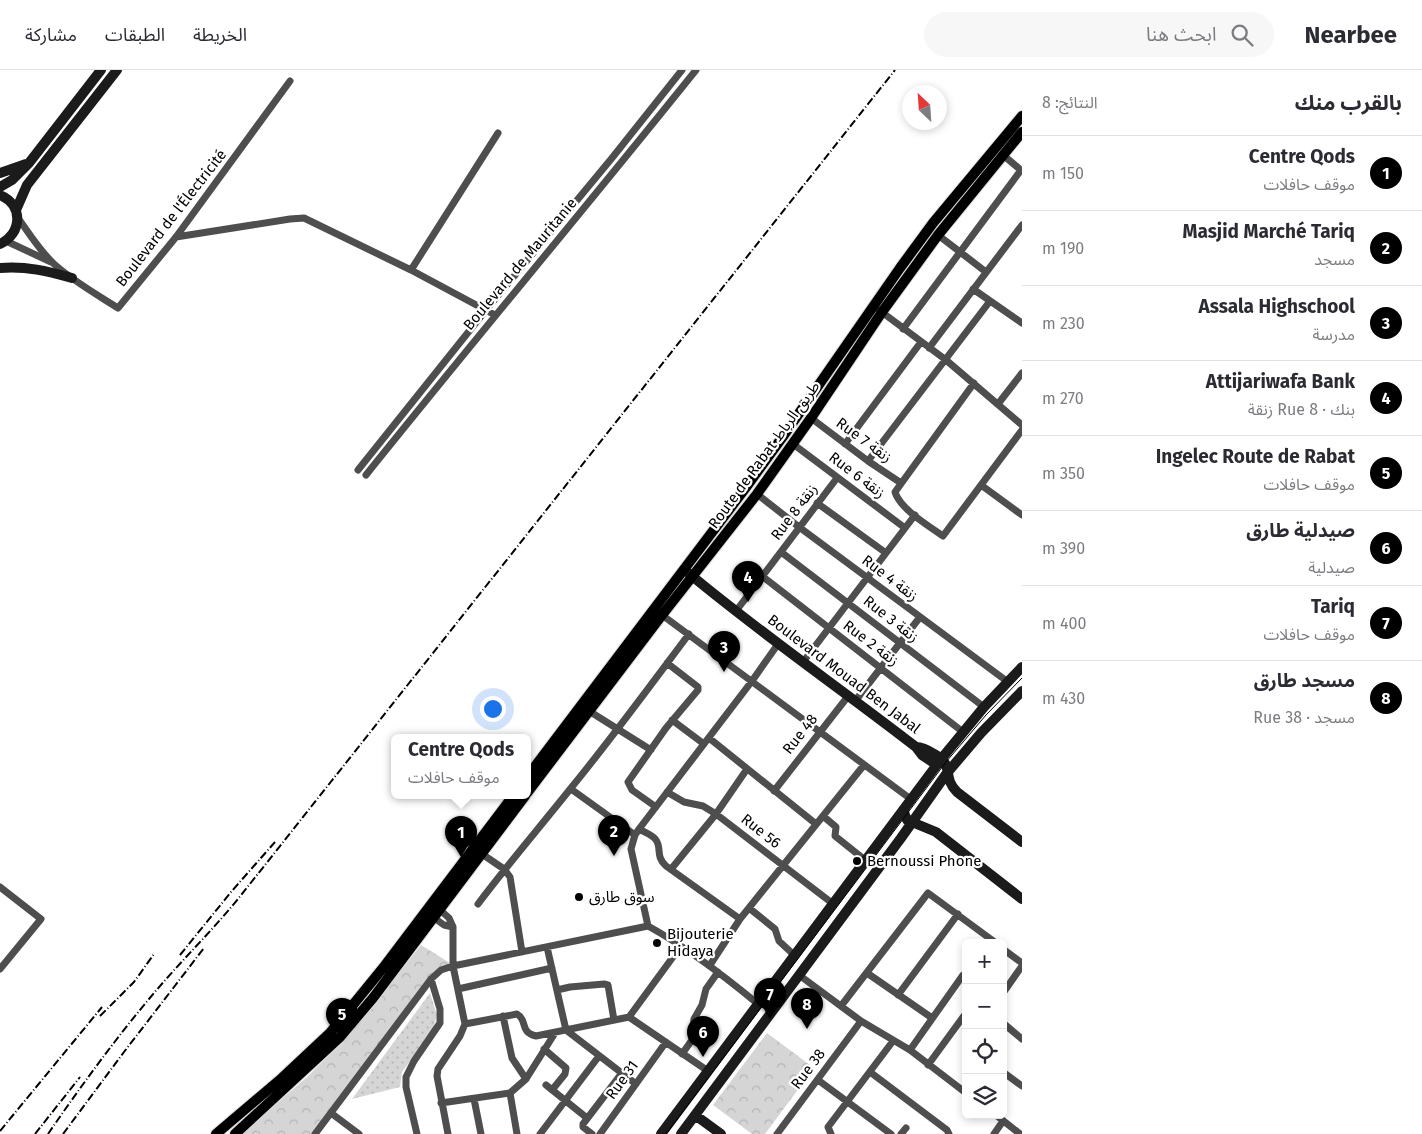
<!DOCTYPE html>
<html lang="ar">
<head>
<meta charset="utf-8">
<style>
  body { margin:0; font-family:"Fira Sans","Noto Sans Arabic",sans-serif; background:#f7f7f7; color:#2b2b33; direction:rtl }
  .controls { position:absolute; right:15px; bottom:15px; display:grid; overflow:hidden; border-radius:8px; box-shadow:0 2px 8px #0003 }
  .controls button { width:45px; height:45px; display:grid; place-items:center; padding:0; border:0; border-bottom:1px solid #e1e1e2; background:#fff; color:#2b2b33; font:25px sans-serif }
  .compass { position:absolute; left:902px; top:15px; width:45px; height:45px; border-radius:50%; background:#fff; box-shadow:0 2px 8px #0003; rotate:335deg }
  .you { position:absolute; left:492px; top:638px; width:18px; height:18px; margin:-12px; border:4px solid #fff; border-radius:50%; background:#1a73e8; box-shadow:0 0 0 8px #1a73e833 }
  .badge { display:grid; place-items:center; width:32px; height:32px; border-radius:50%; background:#000; color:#fff; font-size:16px; font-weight:700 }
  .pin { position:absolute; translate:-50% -41px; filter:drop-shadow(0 1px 2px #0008) }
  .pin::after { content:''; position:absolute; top:26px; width:18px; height:15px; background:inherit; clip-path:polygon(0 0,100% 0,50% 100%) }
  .popup { position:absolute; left:391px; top:664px; width:140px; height:65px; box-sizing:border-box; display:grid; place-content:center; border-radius:8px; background:#fff; filter:drop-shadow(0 1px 4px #0005); font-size:16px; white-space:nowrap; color:#7c7c81 }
  .popup b { font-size:19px; color:#2b2b33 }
  .popup::after { content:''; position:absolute; left:50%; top:100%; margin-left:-10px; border:10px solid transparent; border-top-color:#fff }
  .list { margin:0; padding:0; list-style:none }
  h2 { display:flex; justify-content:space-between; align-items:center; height:65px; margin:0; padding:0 20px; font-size:21px }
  h2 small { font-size:16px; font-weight:400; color:#7c7c81 }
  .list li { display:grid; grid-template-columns:32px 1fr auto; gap:15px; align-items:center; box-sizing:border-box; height:75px; padding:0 20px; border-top:1px solid #e1e1e2 }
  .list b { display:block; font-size:19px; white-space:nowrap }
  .list p { margin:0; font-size:16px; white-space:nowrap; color:#7c7c81 }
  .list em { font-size:16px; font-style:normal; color:#7c7c81 }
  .icon { flex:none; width:28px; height:28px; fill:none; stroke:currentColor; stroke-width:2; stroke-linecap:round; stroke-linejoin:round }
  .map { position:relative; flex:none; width:1022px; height:1064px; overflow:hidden; direction:ltr }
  header { display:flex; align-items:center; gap:30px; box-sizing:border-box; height:70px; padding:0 25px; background:#fff; border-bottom:1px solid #e1e1e2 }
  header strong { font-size:24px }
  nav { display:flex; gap:28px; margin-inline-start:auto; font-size:18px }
  .search { width:350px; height:45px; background:#f7f7f7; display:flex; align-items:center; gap:12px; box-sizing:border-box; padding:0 18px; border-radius:28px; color:#7c7c81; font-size:19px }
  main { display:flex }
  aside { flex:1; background:#fff }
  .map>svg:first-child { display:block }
  .park { fill:url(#park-crowns) }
  .garden { fill:url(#garden-dots) }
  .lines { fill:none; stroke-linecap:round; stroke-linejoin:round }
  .primary-casing { stroke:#dbdbdb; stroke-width:12 }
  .street { stroke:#4e4e4e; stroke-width:7 }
  .secondary { stroke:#1b1b1b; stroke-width:10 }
  .primary { stroke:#000; stroke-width:10 }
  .tram { stroke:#000; stroke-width:1 }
  .rail { stroke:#000; stroke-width:2; stroke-dasharray:8 2.5 1 2.5; stroke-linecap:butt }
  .poi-dot { fill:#000; stroke:#fff; stroke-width:2 }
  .labels { text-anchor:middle; stroke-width:4.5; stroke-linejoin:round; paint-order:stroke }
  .street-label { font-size:15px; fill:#000; stroke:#fff }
  .poi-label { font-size:15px; fill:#000; stroke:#fff; text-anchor:start }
</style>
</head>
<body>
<header>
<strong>Nearbee</strong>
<div class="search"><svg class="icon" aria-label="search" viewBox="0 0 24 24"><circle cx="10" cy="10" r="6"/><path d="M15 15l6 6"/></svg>ابحث هنا</div>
<nav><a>الخريطة</a><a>الطبقات</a><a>مشاركة</a></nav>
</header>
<main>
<aside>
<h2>بالقرب منك<small>النتائج: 8</small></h2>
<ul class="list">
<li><span class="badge">1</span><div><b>Centre Qods</b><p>موقف حافلات</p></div><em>150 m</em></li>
<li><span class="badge">2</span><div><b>Masjid Marché Tariq</b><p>مسجد</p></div><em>190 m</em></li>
<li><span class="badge">3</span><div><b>Assala Highschool</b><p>مدرسة</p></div><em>230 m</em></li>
<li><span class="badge">4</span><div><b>Attijariwafa Bank</b><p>بنك · Rue 8 زنقة</p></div><em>270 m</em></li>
<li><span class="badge">5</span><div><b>Ingelec Route de Rabat</b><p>موقف حافلات</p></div><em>350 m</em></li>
<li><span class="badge">6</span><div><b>صيدلية طارق</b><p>صيدلية</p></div><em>390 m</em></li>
<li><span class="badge">7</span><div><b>Tariq</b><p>موقف حافلات</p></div><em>400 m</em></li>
<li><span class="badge">8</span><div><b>مسجد طارق</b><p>مسجد · Rue 38</p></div><em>430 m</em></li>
</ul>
</aside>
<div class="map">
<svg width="1022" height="1064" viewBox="0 0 1022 1064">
  <defs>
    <pattern id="park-crowns" width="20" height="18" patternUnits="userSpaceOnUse" patternTransform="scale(1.25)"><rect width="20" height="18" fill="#d5d5d5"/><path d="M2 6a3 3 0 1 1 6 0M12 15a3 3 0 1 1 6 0" fill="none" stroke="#b5b5b5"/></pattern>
    <pattern id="garden-dots" width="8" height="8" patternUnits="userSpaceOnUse" patternTransform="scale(1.25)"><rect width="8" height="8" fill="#d5d5d5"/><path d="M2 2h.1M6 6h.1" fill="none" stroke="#b5b5b5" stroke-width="1.8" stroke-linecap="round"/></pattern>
  </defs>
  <rect width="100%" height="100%" fill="#fff"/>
  <path class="park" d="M421,875L450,893L433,912L317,1064H241L306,1008L344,970Z
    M767,963L814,998L765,1064H752L713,1035Z"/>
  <path class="garden" d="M430,923L437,945L433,960L402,1002L400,1017L352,1029Z"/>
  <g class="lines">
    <defs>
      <path id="primary" d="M527,707L747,416L784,365L900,198L933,153L1022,46
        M527,723L662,545L757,424L811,348L882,242L938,165L1022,62
        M216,1064L282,1008L330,963L383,898L513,726
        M235,1064L340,967L373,928L525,726"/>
    </defs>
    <use href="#primary" class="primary-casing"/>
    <path class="street" d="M1003,85L1022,101
      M18,148C29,163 40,181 54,194C73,211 96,224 118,238L176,167L290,11
      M938,165L986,202
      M176,167L290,149L304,148L411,200L495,245
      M6,171L51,192
      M411,200L498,63
      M973,219L1022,253
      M879,240L946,290L1022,355
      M903,259L1021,100
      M929,278L1022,155
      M974,313L895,422C900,439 929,456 943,466L1022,360
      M998,334L1022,303
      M811,348L868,391L901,413
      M793,374L905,458
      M845,374L921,272
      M868,391L990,231
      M358,400L486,240L612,88L682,0
      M366,405C475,269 587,136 696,0
      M981,415L1022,445
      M757,424L799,457L1008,612
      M817,433L886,483
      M781,482L984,637
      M762,506L963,662
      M736,541L837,408
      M662,545L912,730
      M803,592L915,445
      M856,630L920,547
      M589,641L651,680
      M672,650L704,674
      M709,668L816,754
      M571,719L635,765
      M774,721L849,625
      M667,722L684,732L703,736L716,744L832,833
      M656,737L632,720L628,712L666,658L698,620V617L667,593
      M823,746L836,757L835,766L865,790
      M639,759C644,762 653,765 656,770C662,778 655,786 666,796L740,849
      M482,784L504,799L510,807L522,882
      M672,798L716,744L747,699
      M0,817L41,849L0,899
      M478,834C508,794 540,757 571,718C612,668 650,616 689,564
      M438,838L449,848L453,857V896L465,954L460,966L438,999L437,1006L448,1064
      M749,838L775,859L779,871L794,885
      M430,845L444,855L453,857
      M547,877L566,960L636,1014
      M1003,879L1022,893
      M710,895L740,849L864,695
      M867,903L932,948
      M799,905L861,951L910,980L966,1023
      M458,919L552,898
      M557,920L570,917L604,914L608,915L614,950
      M1003,923L1022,896
      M898,925L958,844
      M758,934C723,905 688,878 648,856L631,779L635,765L639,759L752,611L778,574
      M841,936L928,823L996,873
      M503,946L512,988L526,1009
      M629,947L681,876
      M1003,953L1022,969
      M465,954L517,944C528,950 519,962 536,966L629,947L708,1001
      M544,979L566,998L565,1004L552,1020
      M910,980L963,905L966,904
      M682,984L692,970L694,949L702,935L706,919L718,902
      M928,995L966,943
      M870,1002L947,1060L949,1064
      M1003,1002L1022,1016
      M818,1010L891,1064
      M546,1015L587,1048
      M474,1029L481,1064
      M441,1033L510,1023
      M331,1043L359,1064
      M996,1045L1020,1064
      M315,1064L431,909L441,900L453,896L648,856
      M417,1064L406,1017V1007L414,991L440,953V939L431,909
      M517,1064L510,1023L526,1009L555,963
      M540,1064L599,986
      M592,1064L583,1057V1054L622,1003
      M600,1064L666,972
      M777,1064L861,951
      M831,1064L828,1057L893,971
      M901,1064L906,1058
      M994,1064L1003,1051"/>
    <path class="secondary" d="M0,103L26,94
      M0,117L12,110L29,93L101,0
      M0,125C24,135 22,164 0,174
      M16,140L27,115L117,0
      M0,198C27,196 47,201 72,208
      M686,501C760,563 840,618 916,677L922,685L937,695
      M916,677C923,677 928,680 934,684C956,696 941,706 957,722L1022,772
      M903,740L907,750L936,762L1022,829
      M695,1045L721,1064
      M661,1064L942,688L984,637L1022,597
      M681,1064L901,768L947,703L981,663L1022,621"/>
    <use href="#primary" class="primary"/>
    <path class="tram" d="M666,1064L946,692L986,645L1022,608"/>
    <path class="rail" d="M180,885L231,822L275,772
      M100,946L134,912L154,884
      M0,1061L102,937
      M35,1064L80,1007
      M48,1064C81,1016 116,968 154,923C181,891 211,862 238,829L895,0
      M63,1064L124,982L204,878"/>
  </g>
  <g class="poi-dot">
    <circle cx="857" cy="791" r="5"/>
    <circle cx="579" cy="827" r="5"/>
    <circle cx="657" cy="873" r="5"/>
  </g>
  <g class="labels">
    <g class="street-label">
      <text transform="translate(171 148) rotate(-52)" y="5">Boulevard de l'Électricité</text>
      <text transform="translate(520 194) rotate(-50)" y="5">Boulevard de Mauritanie</text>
      <text transform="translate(864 370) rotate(36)" y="5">Rue 7 زنقة</text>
      <text transform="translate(764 385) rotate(-54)" y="5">Route de Rabat طريق الرباط</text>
      <text transform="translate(857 405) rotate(37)" y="5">Rue 6 زنقة</text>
      <text transform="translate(794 442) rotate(-53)" y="5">Rue 8 زنقة</text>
      <text transform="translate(890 508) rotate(37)" y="5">Rue 4 زنقة</text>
      <text transform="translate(891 549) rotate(38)" y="5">Rue 3 زنقة</text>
      <text transform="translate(871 573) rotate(37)" y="5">Rue 2 زنقة</text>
      <text transform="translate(844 604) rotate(37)" y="5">Boulevard Mouad Ben Jabal</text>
      <text transform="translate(800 664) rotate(-52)" y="5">Rue 48</text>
      <text transform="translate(761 761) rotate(38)" y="5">Rue 56</text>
      <text transform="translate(808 999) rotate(-53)" y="5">Rue 38</text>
      <text transform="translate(622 1010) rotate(-54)" y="5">Rue 31</text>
    </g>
    <g class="poi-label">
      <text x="867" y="796">Bernoussi Phone</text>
      <text x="589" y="832">سوق طارق</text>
      <text x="667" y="869">Bijouterie<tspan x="667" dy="17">Hidaya</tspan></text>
    </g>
  </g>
</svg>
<div class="controls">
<button>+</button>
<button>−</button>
<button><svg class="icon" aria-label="locate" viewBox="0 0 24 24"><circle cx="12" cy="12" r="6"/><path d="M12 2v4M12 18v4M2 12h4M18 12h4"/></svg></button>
<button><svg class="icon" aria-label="layers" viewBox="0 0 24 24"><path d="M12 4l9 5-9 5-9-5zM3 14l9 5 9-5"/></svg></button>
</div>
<svg class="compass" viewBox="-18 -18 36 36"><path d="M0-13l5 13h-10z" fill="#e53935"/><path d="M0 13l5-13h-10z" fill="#7c7c81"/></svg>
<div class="you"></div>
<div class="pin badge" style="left:461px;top:787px">1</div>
<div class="popup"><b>Centre Qods</b>موقف حافلات</div>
<div class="pin badge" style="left:614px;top:786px">2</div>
<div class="pin badge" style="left:724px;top:602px">3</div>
<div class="pin badge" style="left:748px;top:532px">4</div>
<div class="pin badge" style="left:342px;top:969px">5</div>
<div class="pin badge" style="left:703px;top:987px">6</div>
<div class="pin badge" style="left:770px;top:949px">7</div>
<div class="pin badge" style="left:807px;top:959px">8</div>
</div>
</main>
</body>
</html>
